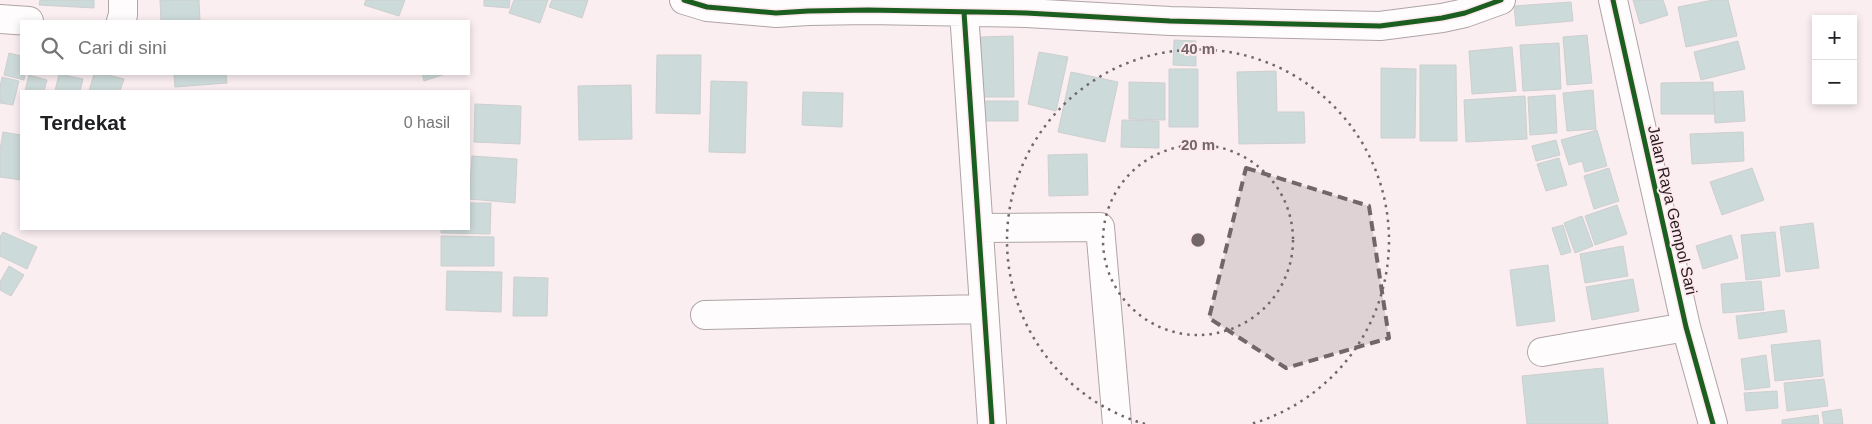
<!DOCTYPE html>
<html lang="id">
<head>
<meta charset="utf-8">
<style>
  body { margin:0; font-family:Arial,sans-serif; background:#f6f6f6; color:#202124 }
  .controls { position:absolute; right:15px; top:15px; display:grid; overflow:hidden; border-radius:0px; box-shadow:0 2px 8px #0003 }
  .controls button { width:45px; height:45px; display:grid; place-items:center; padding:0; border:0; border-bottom:1px solid #e0e0e0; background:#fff; color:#202124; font:25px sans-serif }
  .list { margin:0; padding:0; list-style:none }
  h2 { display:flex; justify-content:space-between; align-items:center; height:65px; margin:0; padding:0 20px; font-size:21px }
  h2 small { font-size:16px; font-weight:400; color:#757577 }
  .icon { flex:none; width:28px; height:28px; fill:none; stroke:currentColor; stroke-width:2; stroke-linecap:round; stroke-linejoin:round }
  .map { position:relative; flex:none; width:1872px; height:424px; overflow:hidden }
  .search { position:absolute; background:#fff; box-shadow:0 2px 8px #0003; left:20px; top:20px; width:450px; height:55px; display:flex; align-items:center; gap:12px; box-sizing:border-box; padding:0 18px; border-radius:0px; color:#757577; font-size:19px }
  .panel { position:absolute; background:#fff; box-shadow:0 2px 8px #0003; left:20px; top:90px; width:450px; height:140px; border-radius:0px }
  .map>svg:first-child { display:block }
  .building { fill:#ccdad9; stroke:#cecfcf }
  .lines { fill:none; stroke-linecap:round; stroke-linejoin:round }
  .minor-casing { stroke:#afa4a7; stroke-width:30 }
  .minor { stroke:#fefcfd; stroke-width:28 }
  .cycleway-casing { stroke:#feeaee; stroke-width:8 }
  .cycleway { stroke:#1b5e20; stroke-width:5 }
  .marked { fill:#726669; fill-opacity:0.2; stroke:#726669; stroke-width:4; stroke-dasharray:10 6; stroke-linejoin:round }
  .ring { fill:none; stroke:#726669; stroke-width:2.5; stroke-dasharray:2.5 5 }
  .labels { text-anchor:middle; stroke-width:4; stroke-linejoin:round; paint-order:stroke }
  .street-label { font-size:16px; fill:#281d20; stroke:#feeaee }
  .centre { fill:#726669; stroke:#feeaee; stroke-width:2.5 }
  .ring-label { font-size:15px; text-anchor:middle; font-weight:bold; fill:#726669; stroke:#feeaee; stroke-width:4; stroke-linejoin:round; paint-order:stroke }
</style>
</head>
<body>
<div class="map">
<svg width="1872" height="424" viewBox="0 0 1872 424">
  <rect width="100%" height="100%" fill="#faeef1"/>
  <path class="building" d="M40,0H94V8L39,5Z
    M160,0H199L200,21H161Z
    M366,0H405L399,16L364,5Z
    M484,0H510L509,8L484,6Z
    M514,0H548L540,23L509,13Z
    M552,0H588L582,18L549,7Z
    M1633,0H1663L1668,15L1640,24Z
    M1713,0H1728L1737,36L1686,47L1678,7Z
    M1571,2L1573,21L1516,26L1514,6Z
    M1587,35L1592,83L1567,85L1563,37Z
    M1013,36L1014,97H982L981,37Z
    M1174,40L1196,41V66L1173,65Z
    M1738,41L1745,69L1701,80L1694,52Z
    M1559,43L1561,89L1523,91L1520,45Z
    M1512,47L1516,91L1472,94L1469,51Z
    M1039,52L1068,57L1056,111L1028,104Z
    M9,53L21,56V74H25L24,80L4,75Z
    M657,55H701L700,114L656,113Z
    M1420,65H1456L1457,141H1420Z
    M1381,68L1416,69L1415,138H1381Z
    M1169,69H1198V127H1169Z
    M1276,71L1277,112H1304L1305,143L1239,144L1237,72Z
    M1071,72L1118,82L1105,142L1058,132Z
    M59,74L83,79L80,91H55Z
    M94,74H104L124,79L120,91H89Z
    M174,74H226L227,83L175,87Z
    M422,74H445L424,81Z
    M29,75L47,80L44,91H25Z
    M2,77L19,81L13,105L0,103V87Z
    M711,81L747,82L745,153L709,152Z
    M1129,82L1165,83V120L1129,119Z
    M1713,82L1714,114H1661V83Z
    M631,85L632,139L579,140L578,86Z
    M1593,90L1596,129L1567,131L1563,93Z
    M1743,91L1745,121L1715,123L1714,92Z
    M803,92L843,93L842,127L802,125Z
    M1555,95L1557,133L1530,135L1528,97Z
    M1525,96L1527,139L1466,142L1464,100Z
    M973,101H1018V121H973Z
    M475,104L521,106L520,144L474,142Z
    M1122,120L1159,121V148L1121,147Z
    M1597,130L1607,166L1585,172L1582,161L1569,165L1561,140Z
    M3,132L21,135V180L0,177V150Z
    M1743,132L1744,161L1692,164L1690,134Z
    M1556,140L1560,155L1536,161L1532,146Z
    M1087,154L1088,195L1049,196L1048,155Z
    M472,156L517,159L515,203L469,199Z
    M1559,158L1567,185L1546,191L1537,164Z
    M1609,168L1619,201L1594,209L1584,176Z
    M1752,168L1764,200L1722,215L1710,182Z
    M469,203H491L490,234L441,233V229H469Z
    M1617,205L1627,234L1595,245L1585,216Z
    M1582,216L1593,246L1575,253L1564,223Z
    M1813,223L1819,268L1786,272L1780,227Z
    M1563,225L1571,252L1561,255L1552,228Z
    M3,232L37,247L27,269L0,256V237Z
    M1775,232L1780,276L1746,280L1741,235Z
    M1731,235L1738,258L1703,269L1696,246Z
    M441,236L494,237V266H441Z
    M1623,246L1628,276L1585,283L1580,254Z
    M1548,265L1555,321L1517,326L1510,270Z
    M9,266L24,275L11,296L0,290V282Z
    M447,271L502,272L501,312L446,310Z
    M514,277L548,278L547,316H513Z
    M1633,279L1639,311L1592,320L1586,287Z
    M1761,281L1764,310L1723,313L1721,284Z
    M1784,310L1787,332L1739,339L1736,316Z
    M1820,340L1823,376L1775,381L1771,345Z
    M1766,355L1770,387L1745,390L1741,359Z
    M1603,368L1608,424H1527L1522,376Z
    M1824,379L1828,406L1787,411L1784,383Z
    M1777,391L1778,408L1746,411L1744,393Z
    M1841,409L1843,424H1824L1822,412Z
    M1818,415L1819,424H1782V420Z"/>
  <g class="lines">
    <defs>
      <path id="minor" d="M684,0L707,7L776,13L808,11L868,10L1026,13L1170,21L1380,26L1442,18L1465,13L1501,0
        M1613,0L1686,327L1713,424
        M964,12L992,424
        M0,19L29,21
        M121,21L123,15V0
        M979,228L1100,227L1117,424
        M705,315L984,309
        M1542,352L1686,327"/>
    </defs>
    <use href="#minor" class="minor-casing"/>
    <use href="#minor" class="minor"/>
    <defs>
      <path id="cycleway" d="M684,0L707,7L776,13L808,11L868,10L1026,13L1170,21L1380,26L1442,18L1465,13L1501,0
        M1613,0L1686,327L1713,424
        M964,12L992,424"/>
    </defs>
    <use href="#cycleway" class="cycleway-casing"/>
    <use href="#cycleway" class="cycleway"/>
  </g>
  <path class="marked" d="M1246,168L1369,206L1389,338L1286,368L1209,318Z"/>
  <g class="ring">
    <circle cx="1198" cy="240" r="95"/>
    <path d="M1145 424A191 191 0 1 1 1251 424"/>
  </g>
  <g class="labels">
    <g class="street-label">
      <text transform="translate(1673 210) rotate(77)" y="6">Jalan Raya Gempol Sari</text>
    </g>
  </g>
  <circle cx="1198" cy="240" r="8" class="centre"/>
  <g class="ring-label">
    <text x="1198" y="54">40 m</text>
    <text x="1198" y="150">20 m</text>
  </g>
</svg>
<div class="controls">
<button>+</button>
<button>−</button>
</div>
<div class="search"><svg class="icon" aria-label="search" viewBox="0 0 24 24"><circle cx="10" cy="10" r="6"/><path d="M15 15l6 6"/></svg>Cari di sini</div>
<section class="panel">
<h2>Terdekat<small>0 hasil</small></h2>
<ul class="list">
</ul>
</section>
</div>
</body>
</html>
